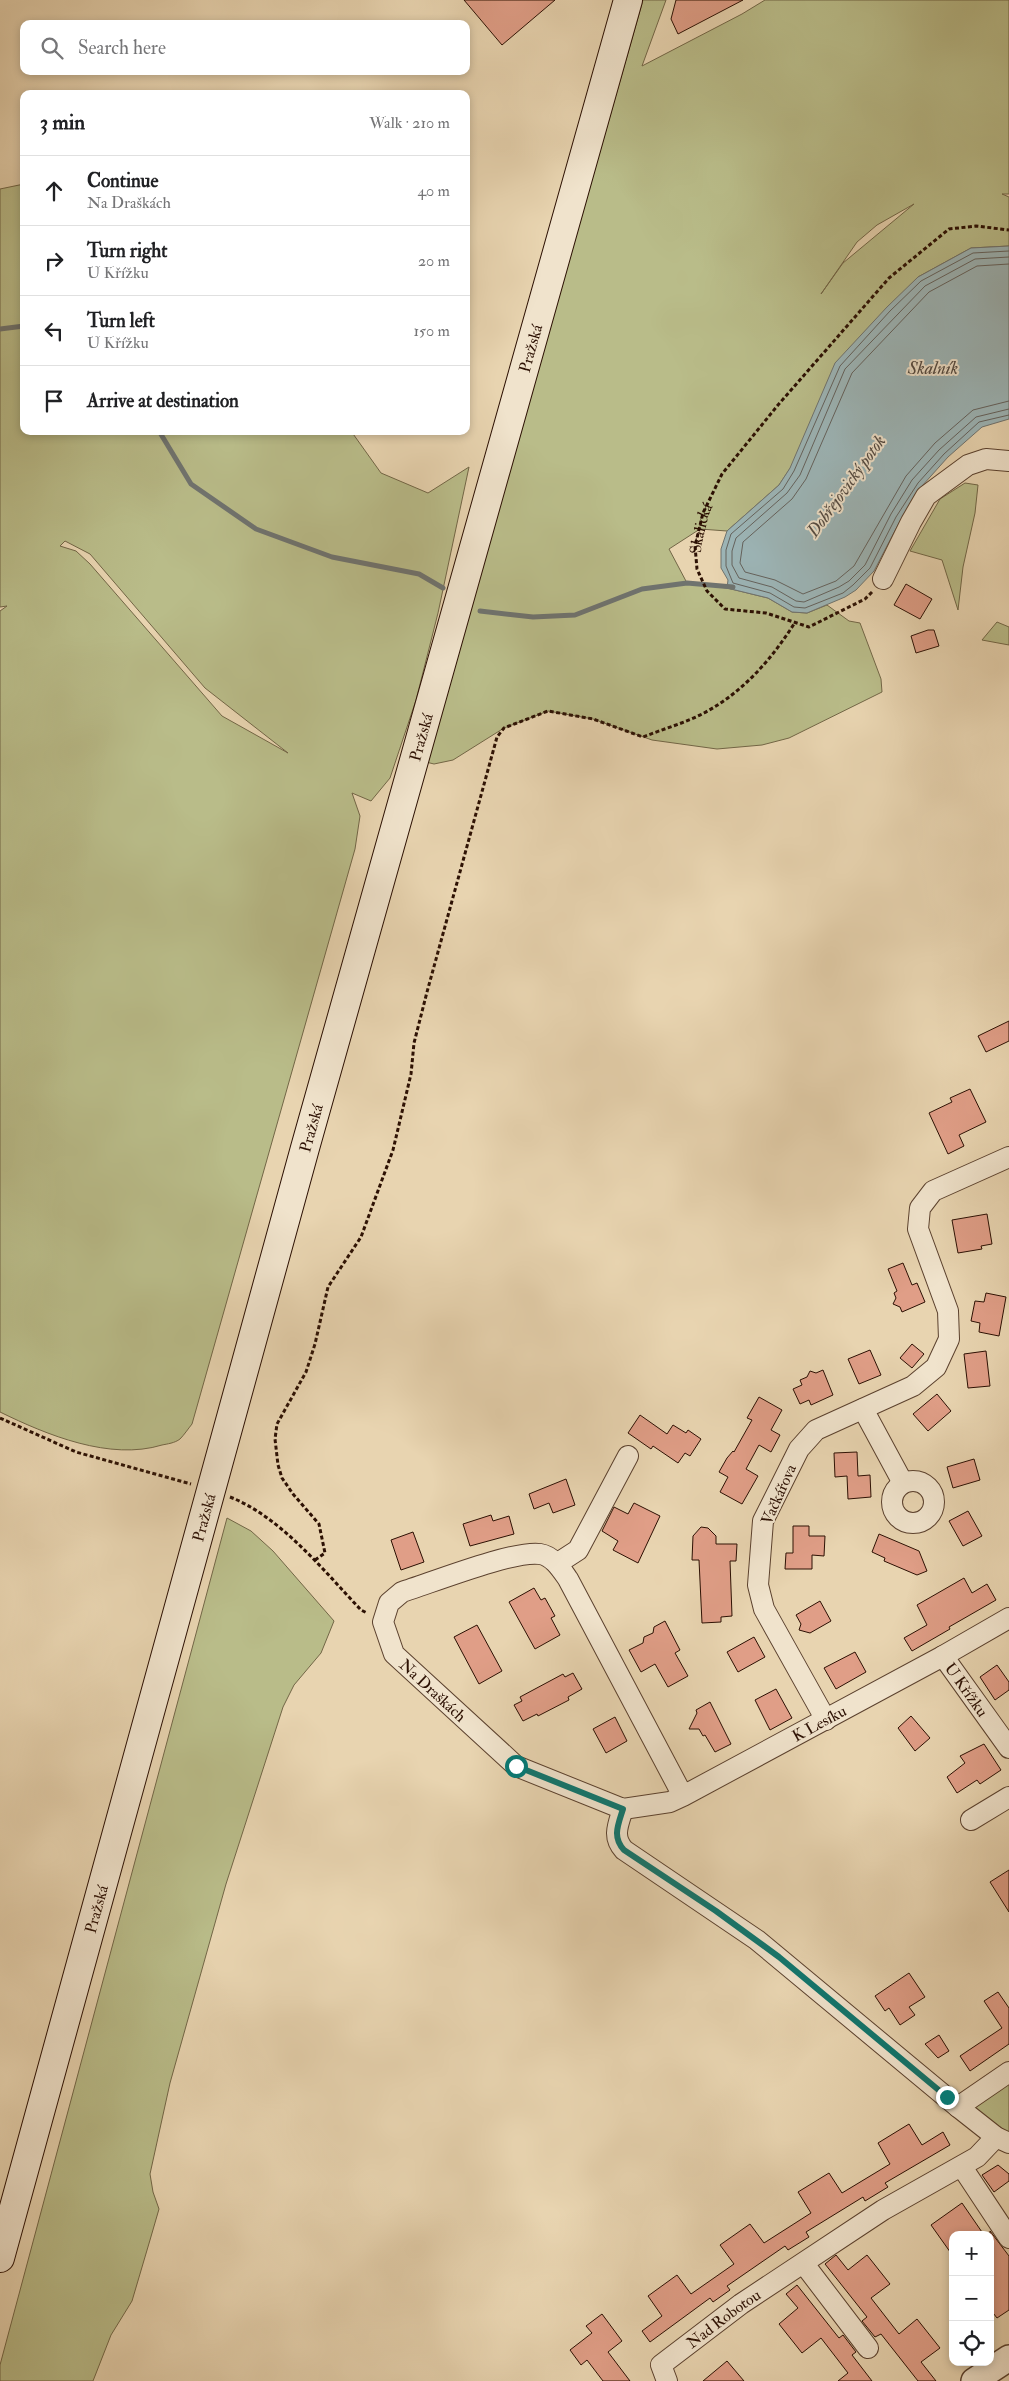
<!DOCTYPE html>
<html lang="en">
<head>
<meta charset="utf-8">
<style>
  body { margin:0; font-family:"IM FELL Double Pica",serif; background:#f2f2f2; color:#202124 }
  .controls { position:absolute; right:15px; bottom:15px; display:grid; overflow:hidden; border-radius:10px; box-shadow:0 2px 8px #0003 }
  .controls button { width:45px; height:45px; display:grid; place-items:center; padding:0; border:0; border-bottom:1px solid #e0e0e0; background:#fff; color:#202124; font:25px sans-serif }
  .stop { position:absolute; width:15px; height:15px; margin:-11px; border:4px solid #0f766e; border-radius:50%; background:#fff }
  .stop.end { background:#0f766e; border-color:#fff; box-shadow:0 1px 5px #0008 }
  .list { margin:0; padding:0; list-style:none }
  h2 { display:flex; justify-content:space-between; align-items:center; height:65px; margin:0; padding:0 20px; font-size:21px }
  h2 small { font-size:16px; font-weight:400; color:#757577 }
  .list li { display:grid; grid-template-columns:32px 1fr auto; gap:15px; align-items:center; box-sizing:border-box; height:70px; padding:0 20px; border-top:1px solid #e0e0e0 }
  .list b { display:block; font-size:19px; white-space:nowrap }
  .list p { margin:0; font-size:16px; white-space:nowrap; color:#757577 }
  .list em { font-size:16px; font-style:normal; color:#757577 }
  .icon { flex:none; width:28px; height:28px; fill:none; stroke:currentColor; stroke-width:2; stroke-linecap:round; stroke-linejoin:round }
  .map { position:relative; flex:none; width:1009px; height:2381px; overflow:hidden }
  .search { position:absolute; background:#fff; box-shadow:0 2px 8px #0003; left:20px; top:20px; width:450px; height:55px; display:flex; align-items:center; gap:12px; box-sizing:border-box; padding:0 18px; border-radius:10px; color:#757577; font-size:19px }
  .panel { position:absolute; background:#fff; box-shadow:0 2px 8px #0003; left:20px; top:90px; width:450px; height:345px; border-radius:10px }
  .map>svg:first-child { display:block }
  .green { fill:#b9bc89; stroke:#726646; fill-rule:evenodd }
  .water { fill:#9cb5b7; stroke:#6f736f }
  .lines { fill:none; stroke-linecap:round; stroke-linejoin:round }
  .shore { stroke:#64625d; stroke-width:1 }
  .stream { stroke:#6f736f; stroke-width:5 }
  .building { fill:#e09e87; stroke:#2c1003 }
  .minor-casing { stroke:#5b412e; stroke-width:22 }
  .tertiary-casing { stroke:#5b412e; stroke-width:28 }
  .secondary-casing { stroke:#2c1003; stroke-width:30 }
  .path { stroke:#2c1003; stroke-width:3; stroke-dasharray:4 2.5; stroke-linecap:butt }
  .minor { stroke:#f0e3cc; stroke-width:20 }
  .tertiary { stroke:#f0e3cc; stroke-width:25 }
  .secondary { stroke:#f0e3cc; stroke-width:28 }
  .route { stroke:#0f766e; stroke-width:6 }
  .labels { text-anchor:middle; stroke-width:4; stroke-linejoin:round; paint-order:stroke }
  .street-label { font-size:16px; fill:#2c1003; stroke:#f0e3cc }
  .water-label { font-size:18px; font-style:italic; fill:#534a42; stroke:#f0e3cc }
</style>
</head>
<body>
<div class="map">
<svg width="1009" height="2381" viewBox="0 0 1009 2381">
  <rect width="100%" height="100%" fill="#e8d4b0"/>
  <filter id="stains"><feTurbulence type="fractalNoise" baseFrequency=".004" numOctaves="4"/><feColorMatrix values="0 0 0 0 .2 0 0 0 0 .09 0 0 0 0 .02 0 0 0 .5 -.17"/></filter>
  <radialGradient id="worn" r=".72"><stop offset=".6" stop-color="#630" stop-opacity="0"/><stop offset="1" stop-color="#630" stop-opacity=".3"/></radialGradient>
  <path class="green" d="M643,0H666L642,66L742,14L765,0H1009V194H1002L1009,197V246L971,248L918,277L779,485L727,531L700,529L669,549L687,583L727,588L768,598L792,612L807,613L827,605L849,621L860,623L881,679L882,692L789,738L762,745L717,749L652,740L593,719L548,711L504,728L453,760L434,764L426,762ZM914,204L843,263L821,294L857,242L877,225Z
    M24,184V431H351L381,473L428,493L469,467L438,613L416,700L390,778L371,801L352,793L360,816L355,849L192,1424C188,1429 184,1435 180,1439C175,1443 167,1444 162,1445C110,1461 47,1435 0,1412V611L7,606L0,607V189ZM65,541L90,554L205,688L288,753L222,716L90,564L76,551L60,546Z
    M965,483L978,485L975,513L963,567L958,610L942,560L910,551L940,499Z
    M997,622L1009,627V645L982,640Z
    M227,1518L251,1531L273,1551L334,1621L321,1653L294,1685L283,1707L226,1884L170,2083L150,2174L153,2192L159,2209L150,2240L132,2301L111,2335L93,2381H0V2365Z
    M1009,2072V2143L958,2107Z"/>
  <path class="water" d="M1009,246V419L982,427L948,457L922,486L901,519L874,571L856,590L845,597L807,613L792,612L768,598L727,588L728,580L721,568V549L727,531L779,485L790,468L835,363L887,307L918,277L971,248Z"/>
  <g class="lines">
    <path class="shore" d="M1009,251L973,253L921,281L890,311L840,366L794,471L783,489L731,534L726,550V566L733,583L770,593L794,607L805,608L843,593L853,585L870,568L896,517L918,483L944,454L979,422L1009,415
      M1009,257L975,259L925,286L845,369L800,475L787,493L736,538L732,551V565L739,578L772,587L796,601L804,602L839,587L849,581L865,565L891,514L912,480L939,450L976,417L1009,409
      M1009,264L977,266L929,292L852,373L806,479L792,499L743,542L740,563L745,572L775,580L803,594L836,581L854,566L906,476L935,443L973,410L1009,401"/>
    <path class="stream" d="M0,329L24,326
      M159,431L191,484L256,529L332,557L419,574L443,588
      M480,611L533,617L575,615L642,589L687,583L733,587"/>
  </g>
  <path class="building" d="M464,0H555L502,45Z
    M676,0H743L678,34L671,19Z
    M906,584L932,599L920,619L894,605Z
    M928,630H934L939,646L916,653L911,636Z
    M1009,1021V1041L986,1052L978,1036Z
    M970,1089L986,1122L959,1135L964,1146L948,1154L929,1113L952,1102L950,1098Z
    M987,1214L992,1244L981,1246L982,1249L958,1253L952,1220Z
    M903,1263L912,1285L917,1283L925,1302L902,1312L900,1307L893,1304L896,1298L894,1293L897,1291L888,1269Z
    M986,1293L1006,1297L999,1336L979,1332L980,1323L971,1321L975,1301L984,1302Z
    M912,1344L924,1354L912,1368L900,1358Z
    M870,1350L881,1375L859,1384L848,1359Z
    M986,1351L990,1386L968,1388L964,1354Z
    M823,1370L833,1395L811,1405L809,1400L800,1404L793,1389L802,1385L800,1380L807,1377L810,1371L816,1373Z
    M937,1394L951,1411L928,1431L913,1414Z
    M759,1397L782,1410L771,1430L780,1435L771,1452L759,1445L746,1469L758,1476L742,1504L720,1492L728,1477L719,1472L727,1458L733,1451L734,1452L752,1420L747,1418Z
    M640,1415L667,1434L673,1425L686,1433L688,1430L701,1439L690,1456L685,1453L678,1463L653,1446L651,1449L628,1433Z
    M857,1452L858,1476L870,1475L871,1497L848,1499L847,1476L835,1477L834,1453Z
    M974,1459L980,1480L953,1488L947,1467Z
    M566,1479L575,1505L553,1513L549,1503L534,1509L529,1494Z
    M634,1503L660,1516L638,1563L613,1550L618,1541L602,1531L614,1507L628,1514Z
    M968,1511L982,1536L963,1546L949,1521Z
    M491,1515L493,1521L509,1516L514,1534L470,1546L463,1524Z
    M793,1526H809V1536H825L824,1556L812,1555V1569H785L786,1553H793Z
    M701,1527L708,1528L716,1536V1544H737L736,1561H730L732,1616L721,1617V1622L702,1623L699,1560H692L693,1536Z
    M413,1532L424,1562L401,1570L391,1540Z
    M879,1534L919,1551L927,1571L917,1575L884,1561L885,1558L872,1552Z
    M964,1578L972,1593L987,1584L996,1600L949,1627L950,1629L912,1651L904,1638L927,1625L917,1605Z
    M534,1588L541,1600L545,1598L555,1616L551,1618L560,1635L535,1649L509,1602Z
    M820,1601L831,1621L810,1633L799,1630L801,1624L796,1615Z
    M665,1621L680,1650L675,1653L688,1676L668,1687L655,1664L641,1672L629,1650L643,1643L644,1637L653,1633L654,1627Z
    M477,1625L502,1671L479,1684L454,1637Z
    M754,1637L765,1657L738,1672L727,1652Z
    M855,1652L866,1672L836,1689L824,1668Z
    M997,1665L1009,1682V1690L995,1700L980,1677Z
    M573,1673L582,1689L568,1697L569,1700L538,1716L537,1714L523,1721L514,1705L522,1701L520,1697L563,1674L565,1677Z
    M776,1689L792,1718L770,1730L755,1700Z
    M710,1702L731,1744L715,1752L705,1735L703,1736L699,1729H689L697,1713L696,1710Z
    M911,1716L930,1738L915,1751L898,1728Z
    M615,1717L627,1741L606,1753L593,1729Z
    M984,1744L1001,1770L980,1784L977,1780L957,1793L947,1777L965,1763L960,1756Z
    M1009,1870V1912L990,1882Z
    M909,1973L925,1997L909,2007L915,2015L900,2025L889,2008L885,2011L875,1996Z
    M998,1992L1009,2008V2044L970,2071L960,2056L1002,2028L984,2001Z
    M939,2035L949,2051L938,2058L925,2044Z
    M909,2124L922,2145L943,2132L950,2145L885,2183L888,2187L865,2201L863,2197L806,2232L809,2237L788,2250L785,2246L727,2286L730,2290L713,2302L710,2298L650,2342L642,2331L662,2316L648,2296L677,2275L691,2294L734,2264L720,2245L750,2224L764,2243L811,2213L798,2192L829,2173L842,2193L890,2164L878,2143Z
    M998,2165L1009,2174V2181L994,2192L982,2175Z
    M962,2203L984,2235H953V2256L931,2225Z
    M990,2231L1009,2256V2310L997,2318L990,2309Z
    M836,2255L848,2270L867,2255L890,2284L871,2298L899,2334L917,2319L940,2348L921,2362L936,2381H918L881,2334L875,2337L862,2321L867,2317L825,2264Z
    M797,2285L839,2338L843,2335L856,2352L852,2355L872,2381H838L848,2373L821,2338L802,2353L779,2324L798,2308L786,2294Z
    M602,2314L622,2341L608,2352L630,2381H603L587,2360L581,2365L570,2350L592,2333L586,2326Z
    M727,2361L744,2381H703Z"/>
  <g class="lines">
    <defs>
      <g id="minor">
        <path d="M883,579L911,522L926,496L968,465L986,459L1009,461"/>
        <path d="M863,1409L903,1483"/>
        <circle cx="913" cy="1502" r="21"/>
        <path d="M558,1563L578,1550L628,1456"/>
        <path id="s2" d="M943,1656L1009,1748"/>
        <path d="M826,1720L764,1609L758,1585L763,1521L799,1449L816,1430L913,1386L936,1367L949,1339L948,1311L918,1229L920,1208L933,1191L1009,1157"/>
        <path id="s3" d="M683,1796L568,1579C561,1569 553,1556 540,1554C514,1550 431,1583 402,1592L389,1603L383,1622L394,1654L516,1766L623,1809L670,1802L683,1796L943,1656L1009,1618"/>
        <path d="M623,1809C618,1825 612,1837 624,1850L757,1940L958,2107L996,2137L1009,2143"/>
        <path d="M971,1820L1009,1797"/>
        <path d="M958,2107L1009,2072"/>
        <path d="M962,2167L1009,2238"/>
        <path d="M804,2264L868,2348"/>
        <path id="s4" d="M667,2381L661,2365L741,2304L883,2210L977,2157L996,2137"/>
      </g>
      <path id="tertiary" d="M974,2381L1009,2358"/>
      <g id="secondary">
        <path id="s5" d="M0,2258L305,1148L628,0"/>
      </g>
    </defs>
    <use href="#minor" class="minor-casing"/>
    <use href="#tertiary" class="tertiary-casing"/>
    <use href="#secondary" class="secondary-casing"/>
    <g class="path">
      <path id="s1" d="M872,592L865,599L809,627L766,613L725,609L707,591L697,569L695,546L703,513L722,474L778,405L889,278L949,229L976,226L1009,230"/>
      <path d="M0,1418L76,1452L191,1484"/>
      <path d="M230,1497C281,1517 324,1571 361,1610L367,1613"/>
      <path d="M315,1560L325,1553L319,1524L293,1494L282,1478L278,1465L275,1439L277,1424L306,1372L315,1344L328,1287L361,1237L393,1150L411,1074L414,1043L427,992L497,737L504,728L548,711L593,719L643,737C663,729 685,723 704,713C743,692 771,660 794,624"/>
    </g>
    <use href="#minor" class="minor"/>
    <use href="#tertiary" class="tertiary"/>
    <use href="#secondary" class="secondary"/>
  </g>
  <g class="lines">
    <path class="route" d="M516,1766L623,1809C618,1825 612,1837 624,1850L716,1911L779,1957L947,2097"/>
  </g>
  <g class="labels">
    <g class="street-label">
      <text dy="6" stroke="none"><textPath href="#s5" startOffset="1982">Pražská</textPath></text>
      <text dy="6" stroke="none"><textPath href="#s1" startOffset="250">Skalická</textPath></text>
      <text dy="6" stroke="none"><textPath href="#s5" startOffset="1578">Pražská</textPath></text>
      <text dy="6" stroke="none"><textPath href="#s5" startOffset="1172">Pražská</textPath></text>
      <text transform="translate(778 1494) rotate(-66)" y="6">Vačkářova</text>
      <text dy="6" stroke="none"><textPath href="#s5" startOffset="768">Pražská</textPath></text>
      <text dy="6" stroke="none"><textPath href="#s3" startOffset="552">Na Draškách</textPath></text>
      <text dy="6" stroke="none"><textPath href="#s2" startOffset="41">U Křížku</textPath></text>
      <text dy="6" stroke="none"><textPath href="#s3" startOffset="996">K Lesíku</textPath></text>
      <text dy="6" stroke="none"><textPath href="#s5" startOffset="362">Pražská</textPath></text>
      <text dy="6" stroke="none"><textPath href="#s4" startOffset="95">Nad Robotou</textPath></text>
    </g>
    <g class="water-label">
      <text x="933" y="374">Skalník</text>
      <text transform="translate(846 486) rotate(-54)" y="6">Dobřejovický potok</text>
    </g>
  </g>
  <rect width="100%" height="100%" filter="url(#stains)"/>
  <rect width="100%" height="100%" fill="url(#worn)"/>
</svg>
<div class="controls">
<button>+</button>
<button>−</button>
<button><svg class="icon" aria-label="locate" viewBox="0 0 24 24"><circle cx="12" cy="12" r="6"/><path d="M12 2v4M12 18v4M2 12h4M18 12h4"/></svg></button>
</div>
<div class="stop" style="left:516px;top:1766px"></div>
<div class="stop end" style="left:947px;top:2097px"></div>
<div class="search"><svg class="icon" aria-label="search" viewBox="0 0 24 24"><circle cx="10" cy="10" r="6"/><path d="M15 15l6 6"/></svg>Search here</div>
<section class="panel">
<h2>3 min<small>Walk · 210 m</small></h2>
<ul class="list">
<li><svg class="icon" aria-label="ahead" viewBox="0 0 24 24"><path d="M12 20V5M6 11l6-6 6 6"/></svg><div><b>Continue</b><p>Na Draškách</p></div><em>40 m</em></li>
<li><svg class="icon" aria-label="right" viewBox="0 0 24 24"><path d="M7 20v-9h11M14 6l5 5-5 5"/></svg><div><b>Turn right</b><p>U Křížku</p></div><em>20 m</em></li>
<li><svg class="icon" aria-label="left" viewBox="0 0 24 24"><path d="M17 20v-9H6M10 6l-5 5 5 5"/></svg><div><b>Turn left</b><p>U Křížku</p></div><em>150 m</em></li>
<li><svg class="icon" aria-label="arrive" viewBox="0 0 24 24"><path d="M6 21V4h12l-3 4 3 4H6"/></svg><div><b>Arrive at destination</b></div></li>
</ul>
</section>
</div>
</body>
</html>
